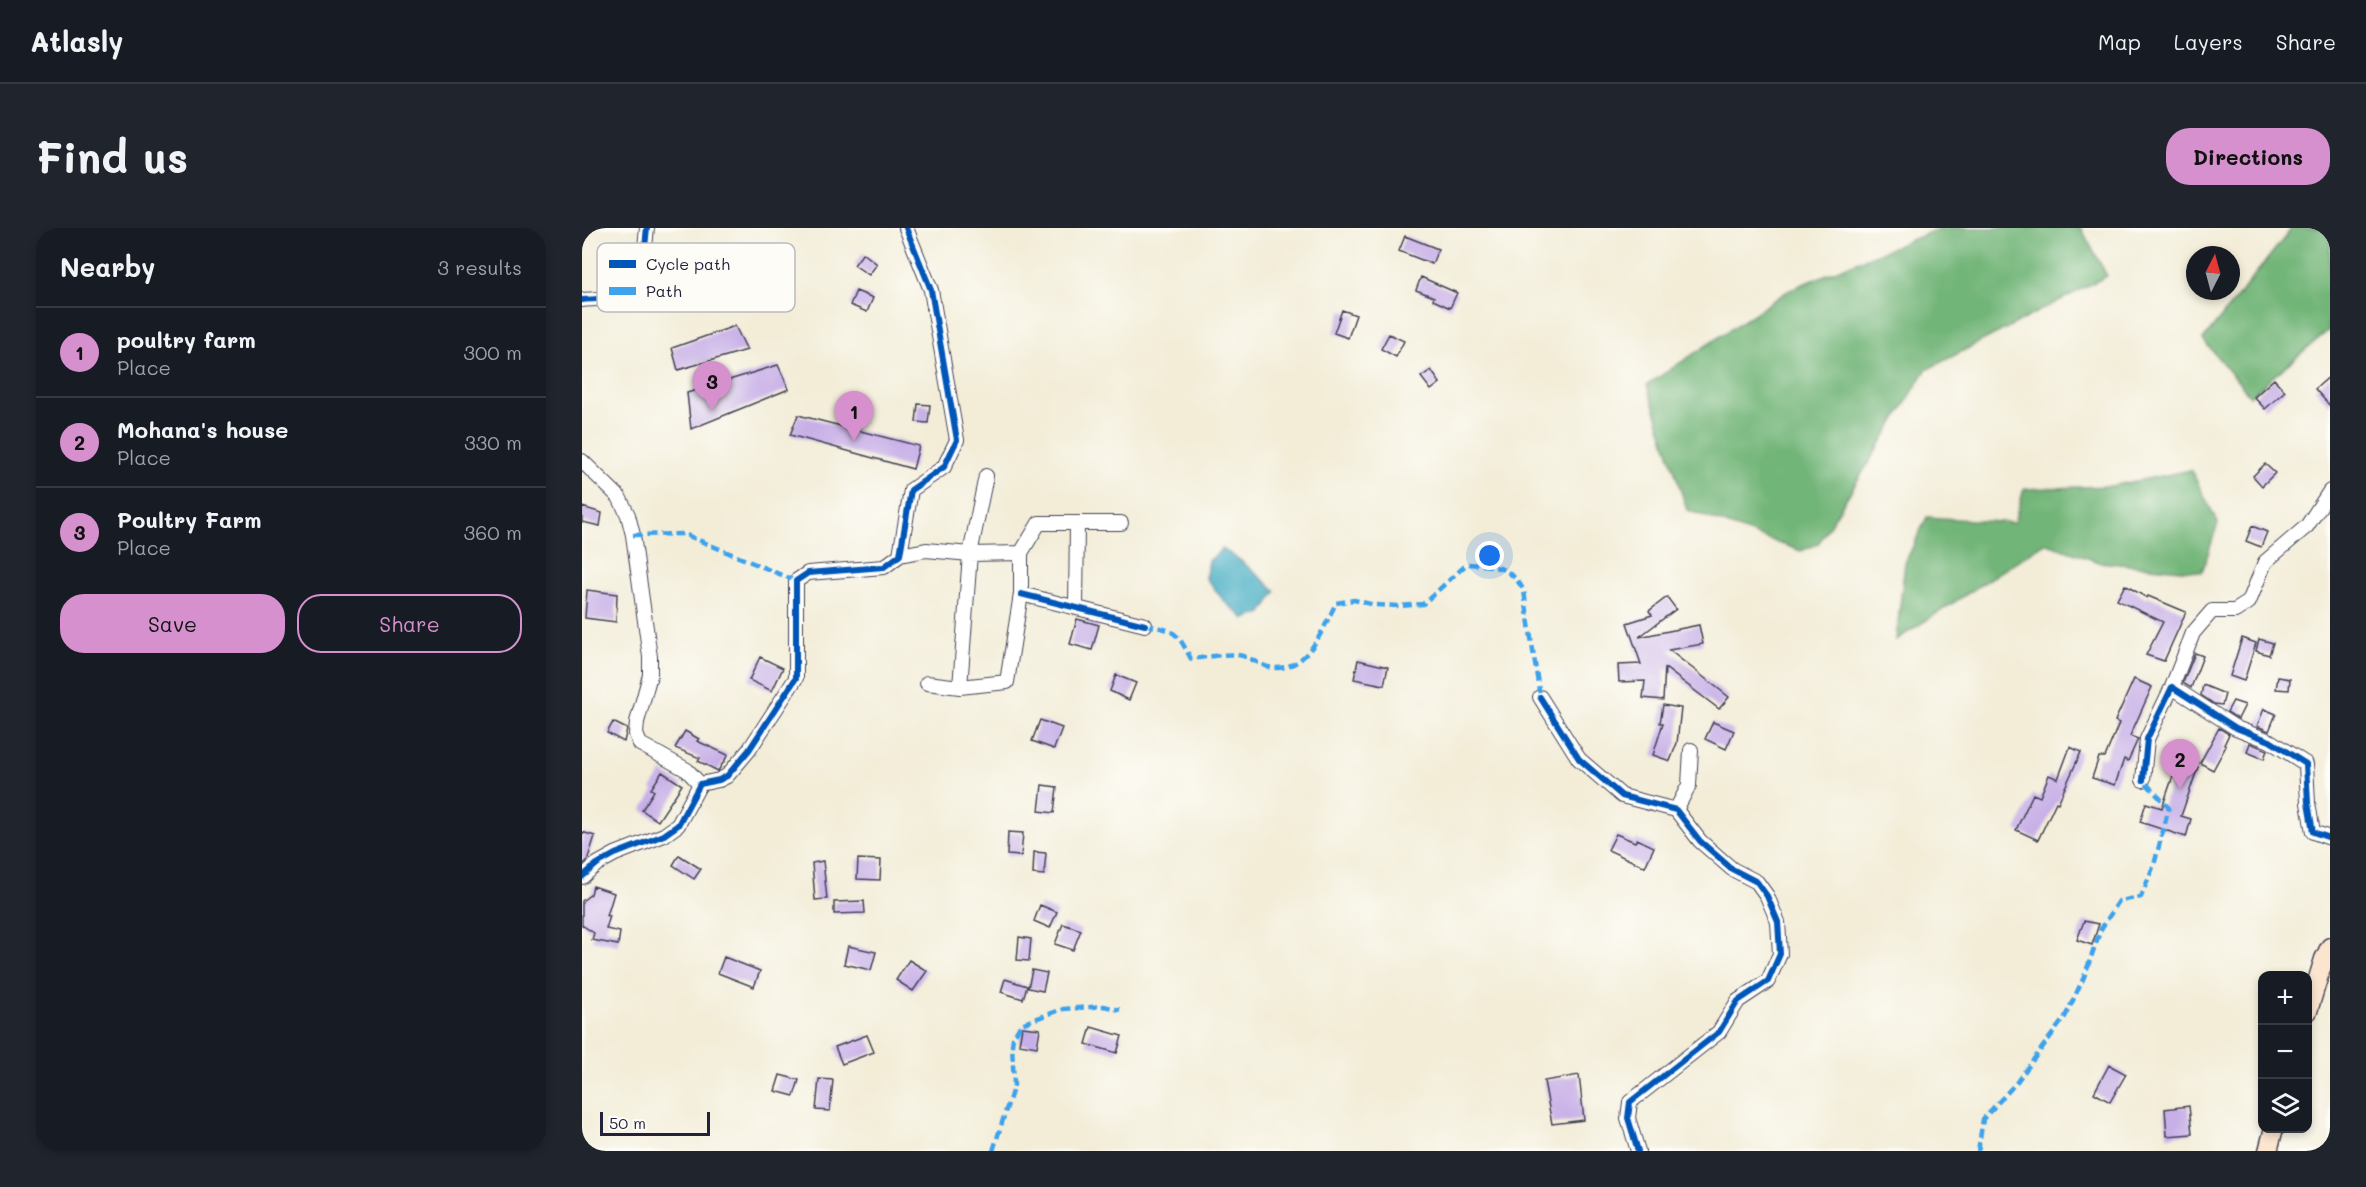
<!DOCTYPE html>
<html lang="en">
<head>
<meta charset="utf-8">
<style>
  body { margin:0; font-family:Mali,sans-serif; background:#20242c; color:#f1f3f6 }
  .controls { position:absolute; right:18px; bottom:18px; display:grid; overflow:hidden; border-radius:12px; box-shadow:0 3px 9px #0003 }
  .controls button { width:54px; height:54px; display:grid; place-items:center; padding:0; border:0; border-bottom:2px solid #363941; background:#171b24; color:#f1f3f6; font:30px sans-serif }
  .compass { position:absolute; left:1604px; top:18px; width:54px; height:54px; border-radius:50%; background:#171b24; box-shadow:0 3px 9px #0003; rotate:6deg }
  .scale { position:absolute; left:18px; bottom:15px; width:110px; box-sizing:border-box; padding-left:6px; border:3px solid #22223b; border-top:0; font-size:16px; line-height:21px; white-space:nowrap; color:#22223b; -webkit-text-stroke:4px #fdfcf7; paint-order:stroke }
  .you { position:absolute; left:908px; top:328px; width:21px; height:21px; margin:-15px; border:4px solid #fff; border-radius:50%; background:#1a73e8; box-shadow:0 0 0 9px #1a73e833 }
  .badge { display:grid; place-items:center; width:39px; height:39px; border-radius:50%; background:#d690ce; color:#111; font-size:20px; font-weight:700 }
  .pin { position:absolute; translate:-50% -50px; filter:drop-shadow(0 2px 3px #0008) }
  .pin::after { content:''; position:absolute; top:32px; width:21px; height:18px; background:inherit; clip-path:polygon(0 0,100% 0,50% 100%) }
  .list { margin:0; padding:0; list-style:none }
  h2 { display:flex; justify-content:space-between; align-items:center; height:78px; margin:0; padding:0 24px; font-size:26px }
  h2 small { font-size:20px; font-weight:400; color:#9ea1a6 }
  .list li { display:grid; grid-template-columns:39px 1fr auto; gap:18px; align-items:center; box-sizing:border-box; height:90px; padding:0 24px; border-top:2px solid #363941 }
  .list b { display:block; font-size:22px; white-space:nowrap }
  .list p { margin:0; font-size:20px; white-space:nowrap; color:#9ea1a6 }
  .list em { font-size:20px; font-style:normal; color:#9ea1a6 }
  .actions { display:flex; gap:12px; padding:18px 24px }
  .actions a { flex:1; padding:14px 0; border:2px solid #d690ce; border-radius:24px; text-align:center; font-size:21px; color:#d690ce }
  .actions .main { background:#d690ce; color:#111 }
  .icon { flex:none; width:33px; height:33px; fill:none; stroke:currentColor; stroke-width:2; stroke-linecap:round; stroke-linejoin:round }
  .map { position:relative; flex:none; width:1748px; height:923px; overflow:hidden; border-radius:24px }
  header { display:flex; align-items:center; gap:36px; box-sizing:border-box; height:84px; padding:0 30px; background:#171b24; border-bottom:2px solid #363941 }
  header strong { font-size:28px }
  nav { display:flex; gap:33px; margin-inline-start:auto; font-size:21px }
  .intro { display:flex; align-items:center; justify-content:space-between; box-sizing:border-box; height:144px; padding:0 36px }
  h1 { margin:0; font-size:42px }
  .button { padding:15px 27px; border-radius:24px; background:#d690ce; color:#111; font-size:21px; font-weight:700 }
  main { display:flex; gap:36px; padding:0 36px }
  aside { flex:1; background:#171b24; border-radius:24px; box-shadow:0 3px 9px #0003 }
  .map>svg:first-child { display:block }
  .forest { fill:#72b578; stroke:#4a6c5a; stroke-width:1.5 }
  .water { fill:#45adc4; stroke:#346880; stroke-width:1.5 }
  .building { fill:#c7afe7 }
  .lines { fill:none; stroke-linecap:round; stroke-linejoin:round }
  .minor-casing { stroke:#414053; stroke-width:16 }
  .secondary-casing { stroke:#414053; stroke-width:21 }
  .minor { stroke:#fff; stroke-width:14 }
  .secondary { stroke:#fce5cf; stroke-width:18 }
  .quiet { stroke:#3ea2ec; stroke-width:4.5; stroke-dasharray:9 4.5; stroke-linecap:butt }
  .cycleway-casing { stroke:#fdfcf7; stroke-width:10 }
  .cycleway { stroke:#0057b8; stroke-width:6 }
  .key { fill:#fdfcf7; stroke:#bbbbbf; stroke-width:1.5 }
  .key-label { font-size:16px; fill:#22223b }
</style>
</head>
<body>
<header>
<strong>Atlasly</strong>
<nav><a>Map</a><a>Layers</a><a>Share</a></nav>
</header>
<div class="intro"><h1>Find us</h1><a class="button">Directions</a></div>
<main>
<aside>
<h2>Nearby<small>3 results</small></h2>
<ul class="list">
<li><span class="badge">1</span><div><b>poultry farm</b><p>Place</p></div><em>300 m</em></li>
<li><span class="badge">2</span><div><b>Mohana's house</b><p>Place</p></div><em>330 m</em></li>
<li><span class="badge">3</span><div><b>Poultry Farm</b><p>Place</p></div><em>360 m</em></li>
</ul>
<div class="actions"><a class="main">Save</a><a>Share</a></div>
</aside>
<div class="map">
<svg width="1748" height="923" viewBox="0 0 1748 923">
  <rect width="100%" height="100%" fill="#fdfcf7"/>
  <filter id="ink" filterUnits="userSpaceOnUse"><feTurbulence type="fractalNoise" baseFrequency=".0167" numOctaves="2"/><feDisplacementMap in="SourceGraphic" scale="12" xChannelSelector="R" yChannelSelector="G"/><feConvolveMatrix kernelMatrix="1 2 1 2 8 2 1 2 1" color-interpolation-filters="sRGB"/></filter>
  <filter id="wash" filterUnits="userSpaceOnUse"><feTurbulence type="fractalNoise" baseFrequency=".008" numOctaves="4" result="noise"/><feDisplacementMap in="SourceGraphic" scale="24" xChannelSelector="R" yChannelSelector="G"/><feGaussianBlur stdDeviation="1.35" result="paint"/><feColorMatrix in="noise" values="0 0 0 0 0 0 0 0 0 0 0 0 0 0 0 0 0 1.4 0 .05"/><feComposite in="paint" operator="in"/></filter>
  <g filter="url(#wash)">
    <rect width="100%" height="100%" fill="#f3edd8"/>
    <path class="forest" d="M1358,0H1499L1525,48L1344,142L1236,316L1219,323L1105,282L1065,157L1209,61Z
      M1710,0H1748V101L1668,168L1621,112Z
      M1609,242L1636,295L1620,344L1517,334L1463,315L1314,412L1323,335L1345,289L1432,295L1442,261L1529,258Z"/>
    <path class="water" d="M640,321L658,332L694,363L680,385L663,391L642,373L624,350L627,333Z"/>
    <g id="blocks">
      <path class="building" d="M823,8L856,21L850,36L817,23Z
        M281,25L295,36L287,47L272,37Z
        M839,49L875,65L868,80L851,72L852,69L834,62Z
        M274,63L291,70L285,84L268,77Z
        M760,82L774,87L766,110L752,105Z
        M153,98L165,122L96,142L90,120Z
        M807,106L822,113L814,129L799,121Z
        M196,137L207,161L109,201L105,165Z
        M849,142L858,155L849,162L839,149Z
        M1748,148V178L1733,161Z
        M1692,151L1703,163L1683,181L1672,169Z
        M336,176L348,177L346,195L334,194Z
        M216,187L337,218L331,241L208,207Z
        M1683,236L1693,245L1680,258L1671,248Z
        M0,279L20,285L18,298L0,294Z
        M1670,298L1685,304L1679,319L1664,313Z
        M1543,357L1565,370L1566,368L1604,384L1582,433L1564,427L1581,394L1535,372Z
        M5,362L35,366L34,394L3,390Z
        M1085,369L1094,381L1057,409L1117,397L1121,416L1087,422L1147,469L1137,481L1083,440L1081,472L1061,470L1063,453L1037,454L1036,437L1059,436L1045,395L1070,387L1067,383Z
        M495,391L517,397L510,422L488,416Z
        M1660,410L1674,415L1662,453L1648,448Z
        M1677,411L1691,415L1687,427L1674,423Z
        M1613,425L1621,428L1609,460L1601,455Z
        M178,429L201,440L190,463L167,452Z
        M776,432L806,439L802,457L772,451Z
        M534,447L554,455L547,472L528,463Z
        M1696,449L1708,451L1707,462L1694,461Z
        M1552,451L1570,459L1548,508L1556,511L1546,533L1542,531L1533,557L1510,550L1517,529H1523L1537,495L1533,493Z
        M1621,457L1643,466L1640,477L1632,476L1619,467Z
        M1651,473L1663,477L1656,491L1645,484Z
        M1081,477L1099,480L1095,515L1088,533L1071,527L1081,495H1078Z
        M1682,481L1694,486L1687,503L1675,498Z
        M458,492L480,500L472,521L450,513Z
        M31,494L45,501L42,514L25,505Z
        M1131,494L1152,503L1144,521L1123,511Z
        M1637,500L1647,506L1642,517L1644,518L1631,542L1618,535Z
        M103,503L117,511L115,513L146,527L136,543L116,533L118,530L93,520Z
        M1668,515L1685,522L1682,531L1665,524Z
        M1488,519L1499,524L1476,575L1474,574L1456,612L1434,602L1451,566L1458,569L1467,547L1476,551Z
        M1604,535L1616,539L1599,588L1609,591L1604,609L1558,594L1564,575L1580,580L1591,548L1599,550Z
        M80,544L100,557L76,593L60,582L72,563L69,561Z
        M460,557L475,559L472,585L457,583Z
        M0,604L13,608L5,633L0,637Z
        M426,604L441,605L439,628L425,627Z
        M1034,606L1053,614L1055,611L1072,619L1063,639L1026,622Z
        M452,624L464,625L462,647L451,646Z
        M97,627L119,641L112,651L91,637Z
        M276,631L299,632L298,652L275,651Z
        M241,633L245,671L233,672L230,635Z
        M11,658L32,665L25,688H28L24,701L38,704L36,717L10,712L12,705L0,697V673L9,666Z
        M282,673L283,685L252,686V674Z
        M458,677L475,684L468,700L452,693Z
        M1502,693L1517,696L1510,717L1495,712Z
        M481,696L499,702L491,722L473,716Z
        M437,709L449,711L447,733L435,732Z
        M266,718L294,724L289,742L262,736Z
        M142,729L178,743L172,759L136,745Z
        M327,732L345,743L331,763L314,752Z
        M450,742L465,745L461,763L446,760Z
        M423,751L445,758L441,771L419,764Z
        M440,799L458,801L455,819L437,816Z
        M509,799L540,808L535,825L504,816Z
        M285,807L292,824L260,836L253,819Z
        M1527,837L1544,846L1528,874L1512,865Z
        M198,847L217,852L212,868L193,863Z
        M997,847L1002,892L970,896L962,853Z
        M237,851L251,852L248,883L234,882Z
        M1607,878L1610,906L1585,908L1583,881Z"/>
    </g>
  </g>
  <g filter="url(#ink)">
    <use href="#blocks" fill-opacity="0" stroke="#414053" stroke-width="1.5"/>
    <g class="lines">
      <defs>
        <path id="minor" d="M0,72C13,71 26,71 39,68C64,62 62,21 65,0
          M0,233L37,269L46,287L51,307L68,429V447L55,494L54,506L58,516L105,542L118,556
          M318,327L344,322L388,326L439,325
          M439,366L563,397
          M494,379L495,295
          M345,455L378,459L425,454L439,366V325L457,295H539
          M378,459L388,326L404,248
          M1590,459L1611,405L1630,383H1653L1667,374L1683,334L1725,298L1748,263
          M958,469L997,531L1040,568L1094,582L1118,613L1150,641L1175,654L1185,668L1196,694L1198,726L1186,753L1156,773L1137,804L1048,874L1046,890L1056,923
          M1561,552L1565,511L1590,459L1654,500L1688,513L1724,536L1726,575L1731,604L1748,610
          M1094,582L1107,557L1109,522
          M0,649L15,636L33,626L82,607L96,597L118,556L137,552L145,548L167,522L214,450V353L226,345L302,339L318,327L329,262L362,239L375,212L349,62L324,0"/>
        <path id="secondary" d="M1726,783L1742,731L1748,719
          M1686,923L1692,900"/>
      </defs>
      <use href="#minor" class="minor-casing"/>
      <use href="#secondary" class="secondary-casing"/>
      <use href="#minor" class="minor"/>
      <use href="#secondary" class="secondary"/>
      <path class="quiet" d="M51,307L102,306L214,353
        M563,397C594,402 595,404 609,431C622,430 643,425 656,427C666,428 676,436 686,439C724,447 740,403 754,375L772,372L793,377L818,378L841,376L885,336C912,338 928,337 942,363L958,469
        M411,923L432,857L430,817L431,810L439,796L481,781L522,778L538,782
        M1396,923L1401,891L1434,855L1483,789L1502,749L1519,701L1537,673L1559,669L1572,637L1587,580L1561,552"/>
      <defs>
        <path id="cycleway" d="M0,72C13,71 26,71 39,68C64,62 62,21 65,0
          M439,366L563,397
          M958,469L997,531L1040,568L1094,582L1118,613L1150,641L1175,654L1185,668L1196,694L1198,726L1186,753L1156,773L1137,804L1048,874L1046,890L1056,923
          M1561,552L1565,511L1590,459L1654,500L1688,513L1724,536L1726,575L1731,604L1748,610
          M0,649L15,636L33,626L82,607L96,597L118,556L137,552L145,548L167,522L214,450V353L226,345L302,339L318,327L329,262L362,239L375,212L349,62L324,0"/>
      </defs>
      <use href="#cycleway" class="cycleway-casing"/>
      <use href="#cycleway" class="cycleway"/>
    </g>
  </g>
  <rect x="15" y="15" width="198" height="69" rx="9" class="key"/>
  <rect x="27" y="32" width="27" height="8" fill="#0057b8"/>
  <rect x="27" y="59" width="27" height="8" fill="#3ea2ec"/>
  <g class="key-label">
    <text x="64" y="42">Cycle path</text>
    <text x="64" y="69">Path</text>
  </g>
</svg>
<div class="controls">
<button>+</button>
<button>−</button>
<button><svg class="icon" aria-label="layers" viewBox="0 0 24 24"><path d="M12 4l9 5-9 5-9-5zM3 14l9 5 9-5"/></svg></button>
</div>
<svg class="compass" viewBox="-18 -18 36 36"><path d="M0-13l5 13h-10z" fill="#e53935"/><path d="M0 13l5-13h-10z" fill="#9ea1a6"/></svg>
<div class="scale">50 m</div>
<div class="you"></div>
<div class="pin badge" style="left:272px;top:213px">1</div>
<div class="pin badge" style="left:1598px;top:561px">2</div>
<div class="pin badge" style="left:130px;top:183px">3</div>
</div>
</main>
</body>
</html>
